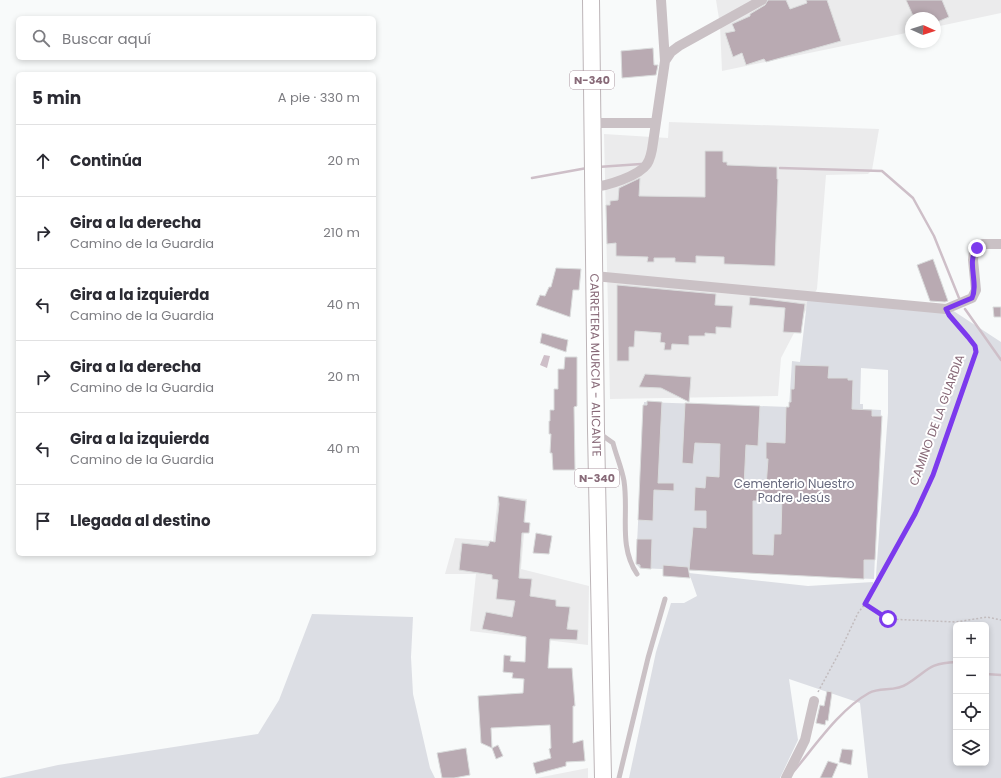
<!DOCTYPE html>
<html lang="es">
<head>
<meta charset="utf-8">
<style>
  body { margin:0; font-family:Poppins,sans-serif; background:#f2f2f3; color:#2b2b33 }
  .controls { position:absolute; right:12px; bottom:12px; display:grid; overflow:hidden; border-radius:6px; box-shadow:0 2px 6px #0003 }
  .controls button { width:36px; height:36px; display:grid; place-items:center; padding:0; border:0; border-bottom:1px solid #e1e1e2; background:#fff; color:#2b2b33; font:20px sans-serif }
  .compass { position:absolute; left:905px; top:12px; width:36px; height:36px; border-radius:50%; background:#fff; box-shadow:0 2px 6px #0003; rotate:93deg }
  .stop { position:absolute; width:12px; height:12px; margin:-9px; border:3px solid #7c3aed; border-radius:50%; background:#fff }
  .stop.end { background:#7c3aed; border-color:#fff; box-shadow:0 1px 4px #0008 }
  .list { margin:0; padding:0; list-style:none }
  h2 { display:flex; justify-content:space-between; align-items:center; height:52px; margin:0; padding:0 16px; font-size:17px }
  h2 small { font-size:13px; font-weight:400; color:#7c7c81 }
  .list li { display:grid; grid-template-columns:26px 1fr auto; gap:12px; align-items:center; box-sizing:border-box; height:72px; padding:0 16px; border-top:1px solid #e1e1e2 }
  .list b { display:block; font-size:15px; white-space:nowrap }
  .list p { margin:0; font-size:13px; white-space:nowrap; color:#7c7c81 }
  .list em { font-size:13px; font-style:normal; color:#7c7c81 }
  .icon { flex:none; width:22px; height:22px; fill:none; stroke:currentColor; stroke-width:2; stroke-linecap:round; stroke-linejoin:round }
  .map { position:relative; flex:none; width:1001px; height:778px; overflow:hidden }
  .search { position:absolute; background:#fff; box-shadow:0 2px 6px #0003; left:16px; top:16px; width:360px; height:44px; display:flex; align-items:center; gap:10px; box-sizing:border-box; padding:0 14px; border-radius:6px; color:#7c7c81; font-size:15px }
  .panel { position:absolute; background:#fff; box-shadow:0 2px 6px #0003; left:16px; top:72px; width:360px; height:484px; border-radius:6px }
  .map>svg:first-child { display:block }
  .built { fill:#ebebec }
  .green { fill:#dcdee4; fill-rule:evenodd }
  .water { fill:#cebfc8 }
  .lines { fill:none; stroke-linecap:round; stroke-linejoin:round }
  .stream { stroke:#cebfc8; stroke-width:2.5 }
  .building { fill:#b9aab2; stroke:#dadcdc; fill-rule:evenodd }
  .trunk-casing { stroke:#bdb5b8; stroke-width:18 }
  .path { stroke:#c2bcbe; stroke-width:1.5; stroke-dasharray:2 2; stroke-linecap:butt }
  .service { stroke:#cac1c5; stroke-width:5 }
  .minor { stroke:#cac1c5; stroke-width:10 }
  .trunk { stroke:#fff; stroke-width:16 }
  .route { stroke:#7c3aed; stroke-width:5 }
  .labels { text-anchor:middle; stroke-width:4; stroke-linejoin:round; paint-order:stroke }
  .shield { fill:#fff; stroke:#ac97a0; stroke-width:1 }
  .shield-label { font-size:11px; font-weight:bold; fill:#886a78 }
  .street-label { font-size:12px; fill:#886a78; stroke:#fff }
  .park-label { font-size:12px; fill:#696b7f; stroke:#fff }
</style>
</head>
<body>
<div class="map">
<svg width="1001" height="778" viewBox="0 0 1001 778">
  <rect width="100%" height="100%" fill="#f8fafa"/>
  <path class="built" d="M716,0H1001V13L935,27V18H911V32L722,71L720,25Z
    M669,122L879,129L872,170L868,174L826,175L817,289L781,358L778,396L610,399L604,134L668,138Z
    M498,496L527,499L521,569L589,586L588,645L470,631L476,574H445L455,538L493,541Z
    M588,768V778H537Z"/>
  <path class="green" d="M808,294L952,310L1001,342V778H868L860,703L789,679L798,740L780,778H629L656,652L671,603H684L697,596L689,573L808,586L873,582L875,589L888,413V370L861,368L860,404H863V409L881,410L874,579L640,568L636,564L644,402L789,407L792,361L800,362ZM956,625H986V763H956Z
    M312,614L413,617L411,657L413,694L430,768L435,778H0L58,765L258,734L279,700Z"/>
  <path class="water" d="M544,355L550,356L547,368L540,365Z"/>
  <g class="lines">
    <path class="stream" d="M598,167L641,164
      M780,168L882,171L913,198L934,236L959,298
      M532,178L587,168
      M965,309L1001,360
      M986,674L1001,675
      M794,771C815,746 840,709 869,693C880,687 896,692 907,684C928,671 928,663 956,662"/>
  </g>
  <path class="building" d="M768,0H786L790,9L807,3L806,0H827L841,41L766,62L764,59L746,65L742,53L733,57L725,33L735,31L732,24L750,16V14L765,5Z
    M906,0H942L949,17L935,23V18H914Z
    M653,48L654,65H658L656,75L622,78L621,51Z
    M705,151H723V162H727V165L777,167V179H778L775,266L724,264V257L696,256V263L675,262V258H654V262H647L648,257L616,256V243L607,244L606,205H610V201L618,200L619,188L640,178L639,196L705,197Z
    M933,259L948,301L945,302L930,301L917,265Z
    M556,268L581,269L579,290H573L570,317L536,305L540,295L545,296L549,287H551Z
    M617,285L716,294L715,305L733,306L731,328L716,327V334L705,333V336H689V345L672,344L671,350H664L665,343L660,342L661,333L635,331L634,347H629V361H617Z
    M750,297L805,304L801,333L783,332L785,308L749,305Z
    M993,307H1001V317H994Z
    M542,333L568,340L566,352L540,343Z
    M565,357H577V406L574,407L575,470H553L552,453H550L551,434H549V421H550V410H554V389H558V369H564Z
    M795,365L829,366L828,378H848V380H853L852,409L872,410V416H882L875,560H864V579L689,570L693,527L706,528V511H694L695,487L705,488L706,476L719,477L720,444L695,443L693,464L682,463L685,403L760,406L758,446L746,445L744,486L766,487L768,459H766V442L785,443L786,407H789V402H791V389H794ZM757,496L782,497L781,534H774L773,555L753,554V501H757Z
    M645,374L691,377L689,402L661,388L639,387Z
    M647,401L662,402L658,483H674V491L654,490L653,521L638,520L643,405H647Z
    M498,496L526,501L524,522L530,523L529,533H522L519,578L532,579L530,596L556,600V606L570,607L567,629L578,630L577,640L550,639L548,668H572L575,706H573V743L583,740L585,761L566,762V766L536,774L533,763L551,758L549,749L551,748L550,725L491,728L492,748L481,743L478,696L523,693L524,679L512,678L513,673L503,672L504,655L511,656L510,661L525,662L526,637L482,629L486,612L512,617L515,601L496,599L498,580L492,579V575L459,570L462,543L488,546L490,541L495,542L499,504Z
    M536,533L552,536L549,554L533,553Z
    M637,539H652L651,569L640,568V565L636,564Z
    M663,565L688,567L690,578L663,576Z
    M827,691L832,692L828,721L826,720L825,725L816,723L820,705L824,706Z
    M498,745L503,756L496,759L492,748Z
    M466,748L470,775L454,778H442L437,753Z
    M842,749L853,750L851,765L839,762Z
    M828,761L838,764L832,778H820Z"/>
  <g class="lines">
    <defs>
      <g id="trunk">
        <path id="s1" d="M591,0L596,430L603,778"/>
      </g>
    </defs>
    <use href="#trunk" class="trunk-casing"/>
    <path class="path" d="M865,604L888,619L956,622L987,617L1001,620
      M818,692L839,653L858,613L865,604C888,561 912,520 932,477C950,437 961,393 976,352C973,338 960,328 951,317"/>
    <path class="service" d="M599,433L613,443C616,455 622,469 624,481C629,514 618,545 637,574
      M619,778L648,658L665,599"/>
    <path class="minor" d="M661,0L665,61
      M592,123H655
      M593,187C607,186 639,176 647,164C651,158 652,151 653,143L665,61L671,52L679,46L762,0
      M594,276L946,309L972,298L976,290L973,260L974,251L983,244H1001
      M786,778L805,740L814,701"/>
    <use href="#trunk" class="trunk"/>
  </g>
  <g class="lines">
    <path class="route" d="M888,619L865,604L915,514L933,475L976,352L975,346L968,337L949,315L946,309L972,298C979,283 966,262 977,248"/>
  </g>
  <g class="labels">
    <g class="shield">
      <rect x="570" y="71" width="44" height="18" rx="3"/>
      <rect x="575" y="469" width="44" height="18" rx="3"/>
    </g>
    <g class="shield-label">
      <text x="592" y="84">N-340</text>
      <text x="597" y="482">N-340</text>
    </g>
    <g class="street-label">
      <text dy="4" stroke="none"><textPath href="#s1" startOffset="365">CARRETERA MURCIA - ALICANTE</textPath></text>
      <text transform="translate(937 420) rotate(-70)" y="4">CAMINO DE LA GUARDIA</text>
    </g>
    <g class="park-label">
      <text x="794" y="488">Cementerio Nuestro<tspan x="794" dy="14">Padre Jesús</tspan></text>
    </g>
  </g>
</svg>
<div class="controls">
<button>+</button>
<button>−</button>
<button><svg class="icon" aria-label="locate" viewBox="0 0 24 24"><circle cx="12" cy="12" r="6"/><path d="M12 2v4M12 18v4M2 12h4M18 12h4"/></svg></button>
<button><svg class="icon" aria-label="layers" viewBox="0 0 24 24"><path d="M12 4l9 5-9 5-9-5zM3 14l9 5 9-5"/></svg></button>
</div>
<svg class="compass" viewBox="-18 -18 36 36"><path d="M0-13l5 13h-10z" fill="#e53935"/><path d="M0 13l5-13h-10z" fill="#7c7c81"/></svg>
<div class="stop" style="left:888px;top:619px"></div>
<div class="stop end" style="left:977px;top:248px"></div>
<div class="search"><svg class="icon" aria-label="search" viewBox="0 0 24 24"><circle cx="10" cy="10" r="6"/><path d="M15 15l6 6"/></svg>Buscar aquí</div>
<section class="panel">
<h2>5 min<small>A pie · 330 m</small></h2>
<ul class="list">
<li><svg class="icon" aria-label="ahead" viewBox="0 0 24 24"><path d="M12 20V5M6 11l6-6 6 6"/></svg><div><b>Continúa</b></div><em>20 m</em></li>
<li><svg class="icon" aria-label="right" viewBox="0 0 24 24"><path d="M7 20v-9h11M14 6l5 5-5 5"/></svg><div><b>Gira a la derecha</b><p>Camino de la Guardia</p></div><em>210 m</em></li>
<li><svg class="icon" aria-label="left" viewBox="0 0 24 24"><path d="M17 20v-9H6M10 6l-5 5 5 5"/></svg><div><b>Gira a la izquierda</b><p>Camino de la Guardia</p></div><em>40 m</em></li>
<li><svg class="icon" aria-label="right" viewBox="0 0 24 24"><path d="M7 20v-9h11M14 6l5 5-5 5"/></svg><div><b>Gira a la derecha</b><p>Camino de la Guardia</p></div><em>20 m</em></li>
<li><svg class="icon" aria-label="left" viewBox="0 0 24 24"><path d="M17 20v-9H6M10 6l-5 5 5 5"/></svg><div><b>Gira a la izquierda</b><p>Camino de la Guardia</p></div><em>40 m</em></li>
<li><svg class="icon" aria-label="arrive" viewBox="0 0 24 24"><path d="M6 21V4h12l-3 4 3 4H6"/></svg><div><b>Llegada al destino</b></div></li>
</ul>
</section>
</div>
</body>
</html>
